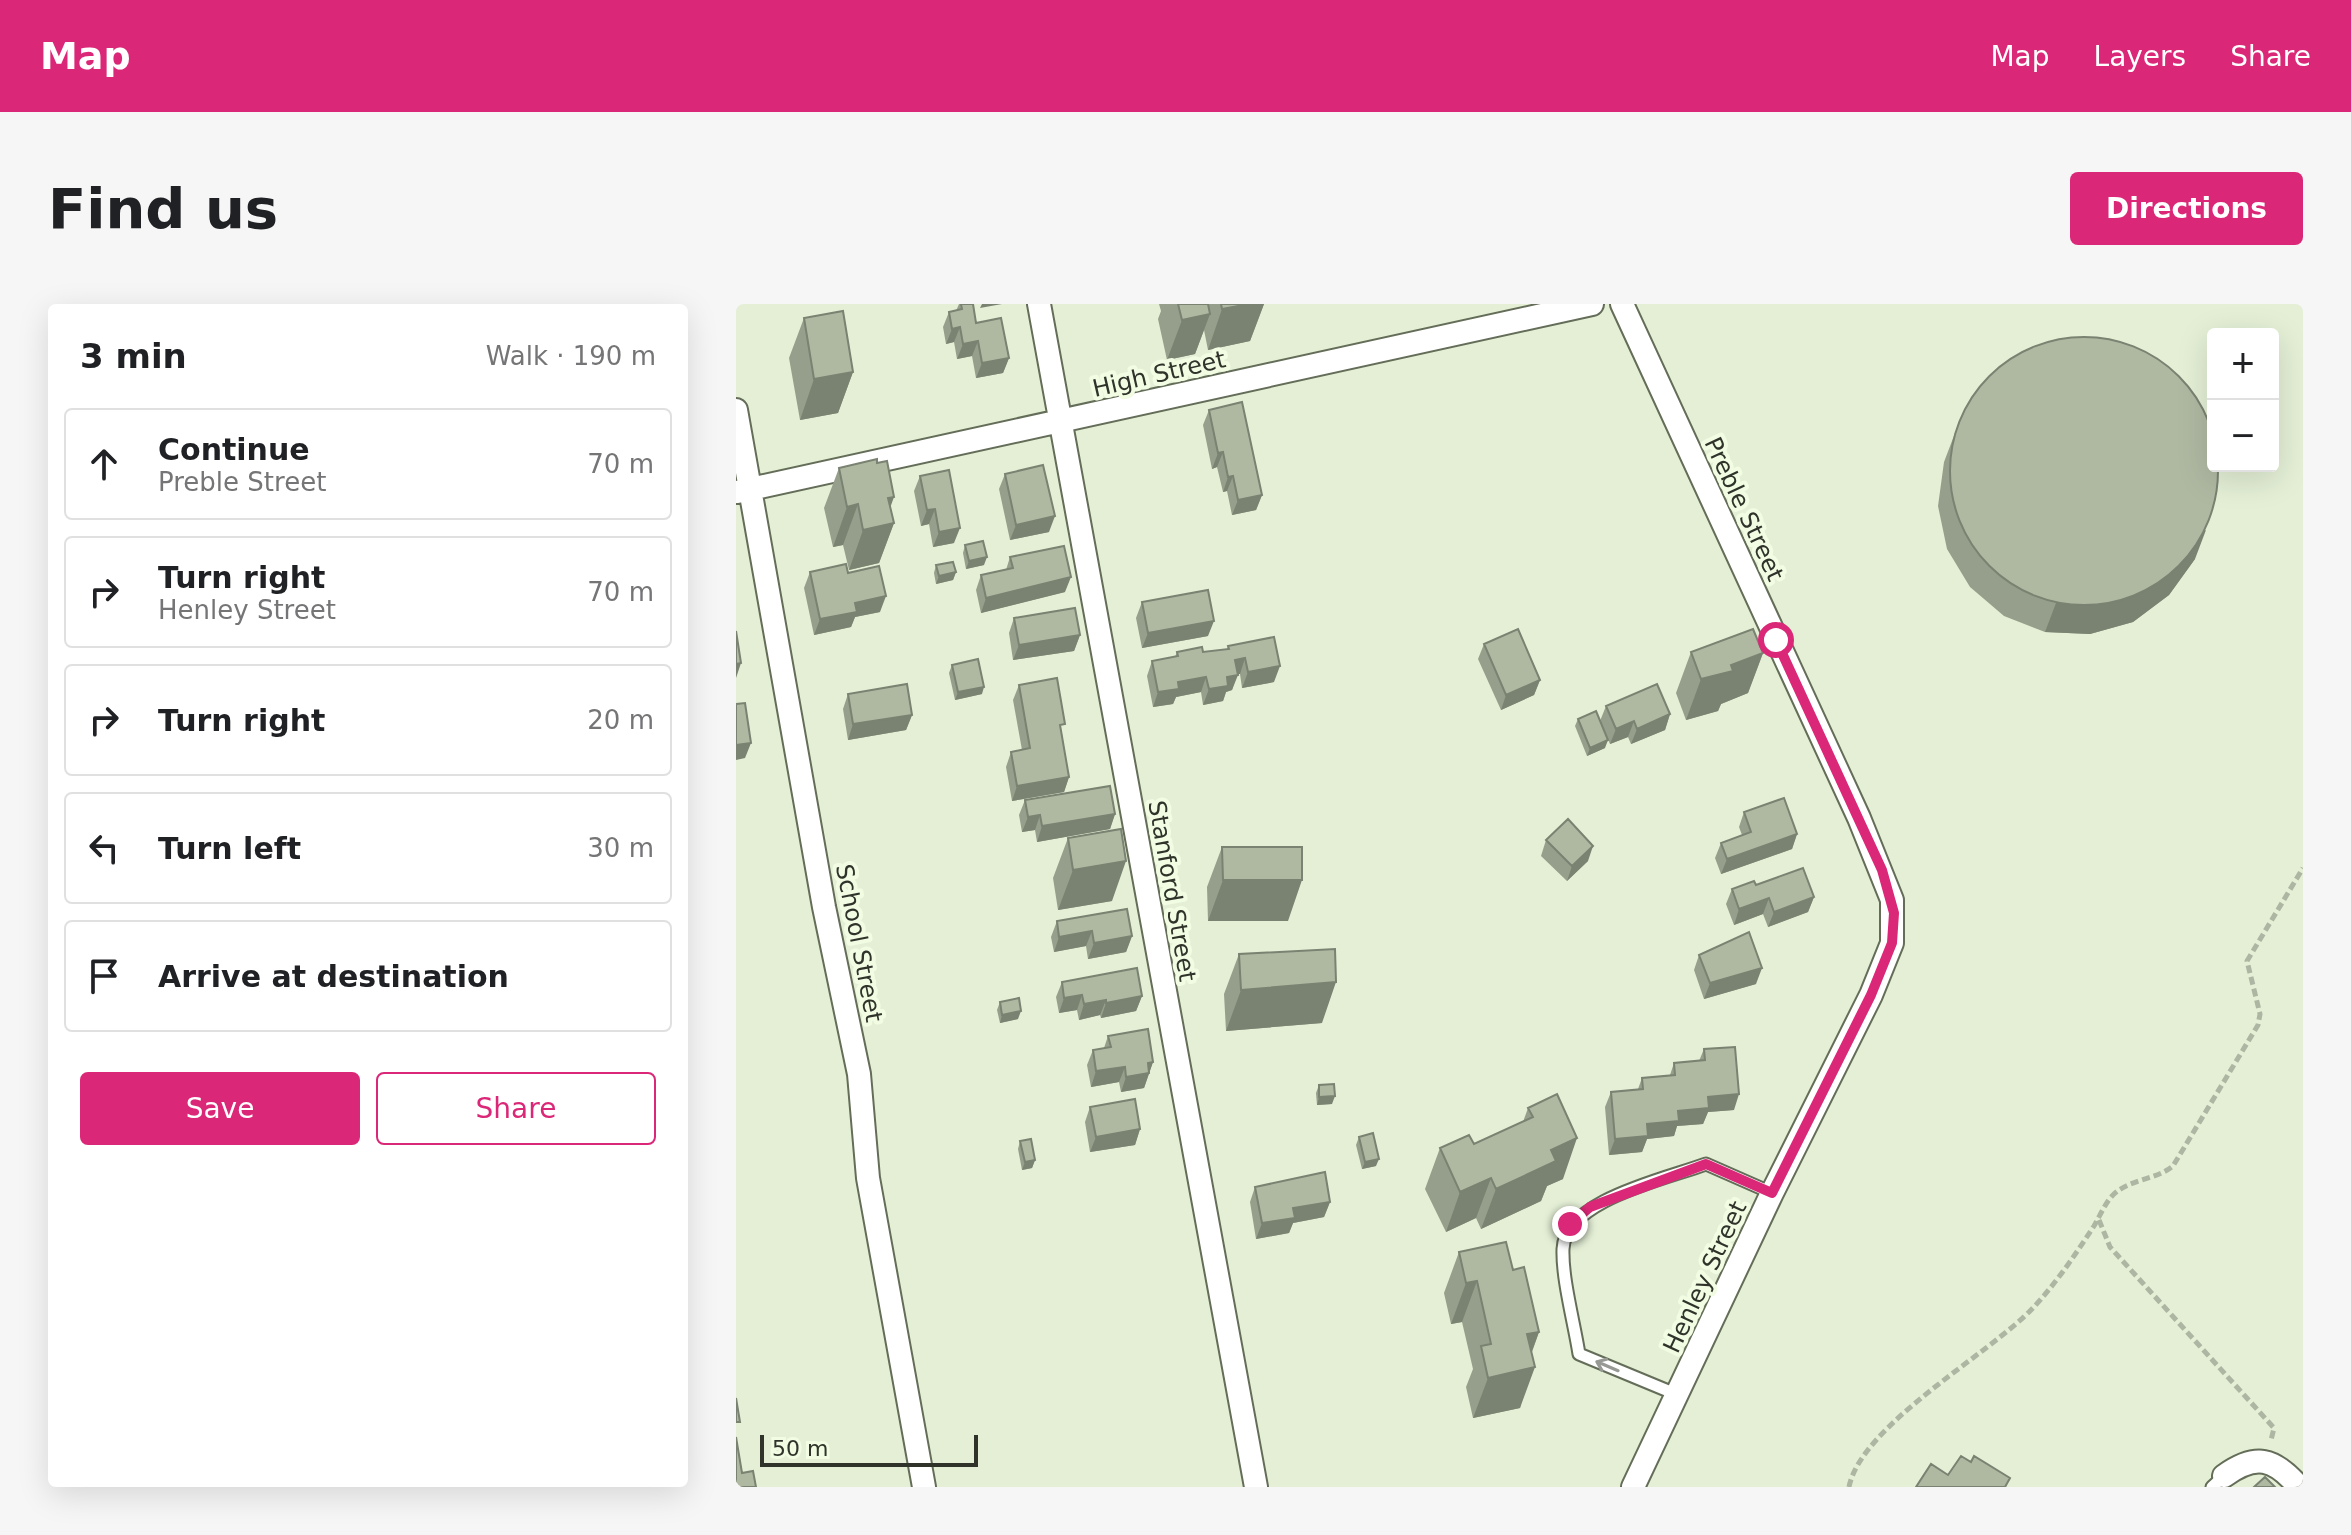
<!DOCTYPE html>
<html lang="en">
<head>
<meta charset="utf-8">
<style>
  body { margin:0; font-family:"DejaVu Sans",sans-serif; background:#f6f6f6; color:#202124 }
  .controls { position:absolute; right:24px; top:24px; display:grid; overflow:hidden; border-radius:8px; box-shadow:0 8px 32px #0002 }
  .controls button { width:72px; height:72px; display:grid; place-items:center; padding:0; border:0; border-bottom:2px solid #e0e0e0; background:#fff; color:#202124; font:40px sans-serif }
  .scale { position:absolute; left:24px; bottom:20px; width:218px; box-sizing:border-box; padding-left:8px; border:4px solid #2f332a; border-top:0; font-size:22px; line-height:28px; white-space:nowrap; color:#2f332a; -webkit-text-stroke:6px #f1fce3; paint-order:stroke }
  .stop { position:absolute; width:24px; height:24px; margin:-18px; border:6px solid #db2777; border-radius:50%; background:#fff }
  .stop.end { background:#db2777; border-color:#fff; box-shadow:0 2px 8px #0008 }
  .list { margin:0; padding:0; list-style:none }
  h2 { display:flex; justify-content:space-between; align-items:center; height:104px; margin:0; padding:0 32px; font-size:34px }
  h2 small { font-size:26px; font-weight:400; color:#757577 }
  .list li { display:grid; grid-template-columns:52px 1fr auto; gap:24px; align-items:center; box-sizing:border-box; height:112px; margin:0 16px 16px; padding:0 16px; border:2px solid #e0e0e0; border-radius:8px }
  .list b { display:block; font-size:30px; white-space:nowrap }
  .list p { margin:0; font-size:26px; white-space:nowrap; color:#757577 }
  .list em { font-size:26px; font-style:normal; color:#757577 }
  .actions { display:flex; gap:16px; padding:24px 32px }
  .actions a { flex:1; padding:18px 0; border:2px solid #db2777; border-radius:8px; text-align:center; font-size:28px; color:#db2777 }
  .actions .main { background:#db2777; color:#fff }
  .icon { flex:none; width:44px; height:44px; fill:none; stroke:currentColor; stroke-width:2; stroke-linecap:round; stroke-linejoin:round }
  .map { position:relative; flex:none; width:1567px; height:1183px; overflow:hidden; border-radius:8px }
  header { display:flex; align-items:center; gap:48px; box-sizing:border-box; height:112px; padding:0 40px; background:#db2777; color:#fff }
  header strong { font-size:38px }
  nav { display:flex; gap:44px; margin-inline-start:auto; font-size:28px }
  .intro { display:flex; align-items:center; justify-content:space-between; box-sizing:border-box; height:192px; padding:0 48px }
  h1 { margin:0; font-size:56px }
  .button { padding:20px 36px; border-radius:8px; background:#db2777; color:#fff; font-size:28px; font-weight:700 }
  main { display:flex; gap:48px; padding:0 48px }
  aside { flex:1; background:#fff; border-radius:8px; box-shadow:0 8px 32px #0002 }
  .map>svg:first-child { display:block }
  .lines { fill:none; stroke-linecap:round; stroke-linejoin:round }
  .lane-casing { stroke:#646d58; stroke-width:15 }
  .street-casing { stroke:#646d58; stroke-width:26 }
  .path { stroke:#adb6a2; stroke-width:5; stroke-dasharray:8 4; stroke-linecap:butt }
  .lane { stroke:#fff; stroke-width:11 }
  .street { stroke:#fff; stroke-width:22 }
  .wall { fill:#969f8b }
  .shaded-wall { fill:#7a8271 }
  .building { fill:#afb9a2; stroke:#7a8271; stroke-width:2 }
  .oneway { stroke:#979994 }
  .route { stroke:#db2777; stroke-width:10 }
  .labels { text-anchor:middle; stroke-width:8; stroke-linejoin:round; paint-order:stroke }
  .street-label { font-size:24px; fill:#2f332a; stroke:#f1fce3 }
</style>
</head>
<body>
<header>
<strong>Map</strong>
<nav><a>Map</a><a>Layers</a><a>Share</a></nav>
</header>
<div class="intro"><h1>Find us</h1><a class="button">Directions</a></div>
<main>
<aside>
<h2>3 min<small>Walk · 190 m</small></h2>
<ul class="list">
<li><svg class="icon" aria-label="ahead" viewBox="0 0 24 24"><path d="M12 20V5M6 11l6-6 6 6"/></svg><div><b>Continue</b><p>Preble Street</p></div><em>70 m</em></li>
<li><svg class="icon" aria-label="right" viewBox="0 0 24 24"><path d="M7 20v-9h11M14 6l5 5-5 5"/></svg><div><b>Turn right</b><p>Henley Street</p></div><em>70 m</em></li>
<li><svg class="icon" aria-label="right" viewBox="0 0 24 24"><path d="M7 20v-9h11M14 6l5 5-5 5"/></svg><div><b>Turn right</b></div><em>20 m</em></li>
<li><svg class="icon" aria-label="left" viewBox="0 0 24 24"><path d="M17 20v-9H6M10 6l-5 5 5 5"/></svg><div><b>Turn left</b></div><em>30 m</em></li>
<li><svg class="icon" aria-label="arrive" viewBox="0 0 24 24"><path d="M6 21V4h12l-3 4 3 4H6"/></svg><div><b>Arrive at destination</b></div></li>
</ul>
<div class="actions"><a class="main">Save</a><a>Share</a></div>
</aside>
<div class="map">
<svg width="1567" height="1183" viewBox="0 0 1567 1183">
  <rect width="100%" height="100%" fill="#e4efd6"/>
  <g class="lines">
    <defs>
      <path id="lane" d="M942,1091L843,1050C838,1018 826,975 827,945C829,896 930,875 970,860L1036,889
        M1476,1183L1488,1172"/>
      <path id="street" d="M303,0L520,1183
        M886,0L1123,514L1156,596V639L1135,691L1036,889L897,1183
        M0,106L88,603L123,770L132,874L188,1183
        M1,188L856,0
        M1488,1172C1520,1149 1538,1154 1563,1183"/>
    </defs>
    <use href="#lane" class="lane-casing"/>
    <use href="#street" class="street-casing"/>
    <path class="path" d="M1363,916L1374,943L1538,1124L1535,1136
      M1113,1183C1125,1122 1250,1052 1295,1006C1319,981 1339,951 1358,922C1364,912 1369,899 1377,891C1393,875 1420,876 1437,862L1522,721L1524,710L1511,657L1567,564"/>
    <use href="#lane" class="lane"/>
    <use href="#street" class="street"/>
  </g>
  <path class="wall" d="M223,0H237L240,19L273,54L267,69L240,74L236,52L221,55L218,38L210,40L207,23L213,8L220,7Z
    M423,0H528L514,37L472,46L468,26L459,50L431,56L422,15L425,7Z
    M68,14L117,68L102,109L64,116L53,54Z
    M473,106L526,191L520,206L496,211L491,187L487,188L481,163L476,165L467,121Z
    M1219,129L1459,255L1433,291L1397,318L1354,330L1309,328L1268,312L1234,283L1211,245L1202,202L1208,158Z
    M141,159L158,219L143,259L113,266L107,241L97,243L88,204L103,164Z
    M269,170L313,228L274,236L263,185Z
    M184,172L218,239L197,243L193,220L185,222L178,187Z
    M229,241L248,261L230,265L227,249Z
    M274,253L329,288L245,309L240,286L245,271L270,266Z
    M200,261L220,268L217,276L200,280L198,269Z
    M74,268L112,269L144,308L119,313L115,323L78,331L68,284Z
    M406,298L472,332L406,344L400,314Z
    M278,314L344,331L338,347L277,356L273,329Z
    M748,340L804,376L798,391L765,406L742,355Z
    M492,342L538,378L506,384L504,370H501L496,386L490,388L487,397L467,401L465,388L440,393L437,400L417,403L411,372L416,357L439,353L441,348H467L491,345Z
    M955,348L1027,349L1012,389L985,400L982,407L950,416L940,389Z
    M216,361L246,390L219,396L213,369Z
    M283,381L326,430L333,473L328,488L276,497L270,463L275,448L286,446L277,396Z
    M112,390L176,411L170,426L112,436L107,405Z
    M870,402L934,410L929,426L895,440L892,433L874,440L864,417Z
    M842,415L869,444L851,452L839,422Z
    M289,496L379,510L374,525L301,538L299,526L286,528L283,511Z
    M1008,508L1061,530L1056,545L985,570L979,554L985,539L1006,531L1003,523Z
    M332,534L376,597L322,606L317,574Z
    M810,536L852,557L831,577L805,552Z
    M486,543L552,617H472L471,583Z
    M1020,581L1078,593L1072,608L1032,623L1027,610L998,621L990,600L996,585Z
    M321,617L396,632L390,648L352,655L350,642L318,648L315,633Z
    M503,650L586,719L490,727L488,690Z
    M963,651L1020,680L968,695L958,666Z
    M326,678L406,692L400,707L365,714L364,711L343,716L341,706L323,709L320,693Z
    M264,698L282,715L264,719L261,706Z
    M372,732L417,758L408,784L385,788L383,778L355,783L351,761L357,746L368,744Z
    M968,745L998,806L972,808L967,820L941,822L938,832L911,835L906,848L873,851L869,803L875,788L902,785L906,774L934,771L938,759L963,757Z
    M583,781L596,800L581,801L580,789Z
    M354,803L404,825L399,841L354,848L349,818Z
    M792,804L827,875L811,882L805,897L745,925L740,914L710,928L689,885L704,844L738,840L787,818Z
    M623,833L640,862L626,865L620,841Z
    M284,837L299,856L296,864L286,866L282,845Z
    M519,883L594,898L588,913L557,919L553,929L520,935L514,898Z
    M723,948L777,966L803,1028L796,1048L784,1104L737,1114L730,1083L737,1065L726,1018L715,1020L708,989Z"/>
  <path class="shaded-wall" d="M246,0H266L244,4Z
    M513,0H528L514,37L472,46L486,5Z
    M474,10L459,50L431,56L446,16Z
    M224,23L218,38L210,40L216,25Z
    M242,37L236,52L221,55L227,40Z
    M273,54L267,69L240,74L246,59Z
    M117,68L102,109L64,116L78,75Z
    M487,148L481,163L476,165L482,149Z
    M497,172L491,187L487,188L492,173Z
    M526,191L520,206L496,211L502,196Z
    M158,193L148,221L158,219L143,259L113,266L127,226L152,194Z
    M122,200L107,241L97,243L111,203Z
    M199,205L193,220L185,222L191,206Z
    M319,212L313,228L274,236L280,221Z
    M224,224L218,239L197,243L203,228Z
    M1470,226L1459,255L1433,291L1397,318L1354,330L1309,328L1320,299Z
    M251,253L248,261L230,265L233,257Z
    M220,268L217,276L200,280L203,272Z
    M335,273L329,288L245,309L250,294Z
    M150,292L144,308L119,313L115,323L78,331L84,315L119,299Z
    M478,317L472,332L406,344L412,329Z
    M344,331L338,347L277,356L283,341Z
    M1027,349L1012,389L985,400L982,407L950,416L965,375L995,361Z
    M509,354L504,370L493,371L499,356Z
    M5,359L0,374V360Z
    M544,362L538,378L506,384L512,368Z
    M502,371L496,386L490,388L487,397L467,401L473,385L491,373Z
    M470,373L465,388L440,393L437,400L417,403L422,388L442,378Z
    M804,376L798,391L765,406L770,391Z
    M248,383L246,390L219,396L222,388Z
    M934,410L929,426L895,440L901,425Z
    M176,411L170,426L112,436L117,420Z
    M898,417L892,433L874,440L880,425Z
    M872,436L869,444L851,452L854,444Z
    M15,439L9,454L0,456V441Z
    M333,473L328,488L276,497L281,482Z
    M379,510L374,525L301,538L306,522Z
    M304,511L299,526L286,528L292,513Z
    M1061,530L1056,545L985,570L991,555Z
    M857,542L852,557L831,577L836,562Z
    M390,557L376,597L322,606L337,566Z
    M487,576H566L552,617H472Z
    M1078,593L1072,608L1032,623L1038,608Z
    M1033,594L1027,610L998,621L1003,605Z
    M356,627L350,642L318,648L323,633Z
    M396,632L390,648L352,655L358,639Z
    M1026,664L1020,680L968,695L974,679Z
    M600,678L586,719L490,727L505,686Z
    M346,691L341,706L323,709L328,694Z
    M406,692L400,707L365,714L370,699Z
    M370,696L364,711L343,716L348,700Z
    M285,707L282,715L264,719L266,711Z
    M417,758L408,784L385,788L390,773L412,759Z
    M389,763L383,778L355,783L360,767Z
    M1003,790L998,806L972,808L967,820L941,822L938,832L911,835L906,848L873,851L879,835L911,820L972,793Z
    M599,792L596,800L581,801L583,793Z
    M404,825L399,841L354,848L360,833Z
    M841,834L827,875L811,882L805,897L745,925L760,885L815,846Z
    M643,855L640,862L626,865L629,858Z
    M299,856L296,864L286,866L289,858Z
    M755,874L740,914L710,928L724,888Z
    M594,898L588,913L557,919L553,929L520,935L526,919L557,904Z
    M741,977L726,1018L715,1020L730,979Z
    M803,1028L789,1066L799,1063L784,1104L737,1114L752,1074L791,1030Z"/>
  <path class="building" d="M225,0H237L240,19L265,14L273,54L246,59L242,37L227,40L224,23L216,25L213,8L226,5Z
    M442,0H472L474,10L446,16Z
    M485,0H513L486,5Z
    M107,7L117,68L78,75L68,14Z
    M1214 167a134 134 0 1 1 268 0a134 134 0 1 1-268 0Z
    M506,98L526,191L502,196L497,172L492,173L487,148L482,149L473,106Z
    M141,155V159L151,157L158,193L152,194L158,219L127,226L122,200L111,203L103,164Z
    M307,161L319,212L280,221L269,170Z
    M213,166L224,224L203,228L199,205L191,206L184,172Z
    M247,237L251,253L233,257L229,241Z
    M328,242L335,273L250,294L245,271L277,264L274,253Z
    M217,258L220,268L203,272L200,261Z
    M110,260L112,269L143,262L150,292L119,299L121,308L84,315L74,268Z
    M472,286L478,317L412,329L406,298Z
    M339,304L344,331L283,341L278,314Z
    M782,325L804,376L770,391L748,340Z
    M1017,325L1027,349L995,361L997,367L965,375L955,348Z
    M0,327L5,359L0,360Z
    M538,333L544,362L512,368L509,354L499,356L502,371L491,373L492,382L473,385L470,373L442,378L443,385L422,388L416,357L442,352L441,348L466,343L467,348L493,345L492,342Z
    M242,355L248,383L222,388L216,361Z
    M321,374L329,420L324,421L333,473L281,482L275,448L294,444L283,381Z
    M171,380L176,411L117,420L112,390Z
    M921,380L934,410L901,425L898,417L880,425L870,402Z
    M9,399L15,439L0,441V400Z
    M860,407L872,436L854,444L842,415Z
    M374,482L379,510L306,522L304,511L292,513L289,496Z
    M1048,494L1061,530L991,555L985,539L1015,528L1008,508Z
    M832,515L857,542L836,562L810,536Z
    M385,525L390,557L337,566L332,534Z
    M486,543H566V576H487Z
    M1067,564L1078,593L1038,608L1033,594L1003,605L996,585L1018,577L1020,581Z
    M391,605L396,632L358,639L356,627L323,633L321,617Z
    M1013,628L1026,664L974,679L963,651Z
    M599,645L600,678L505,686L503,650Z
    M401,664L406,692L370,699V696L348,700L346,691L328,694L326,678Z
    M283,694L285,707L266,711L264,698Z
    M412,725L417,758L412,759L413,769L390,773L389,763L360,767L357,746L375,743L372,732Z
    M999,743L1003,790L972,793L973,804L942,807L943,817L911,820L912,832L879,835L875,788L907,785L906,774L939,771L938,759L969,756L968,745Z
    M598,780L599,792L583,793V781Z
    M821,790L841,834L815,846L820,857L760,885L755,874L724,888L704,844L733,831L738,840L797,813L792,804Z
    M399,795L404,825L360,833L354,803Z
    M637,829L643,855L629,858L623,833Z
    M295,835L299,856L289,858L284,837Z
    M589,868L594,898L557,904L559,914L526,919L519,883Z
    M770,938L777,966L788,963L803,1028L791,1030L799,1063L752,1074L745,1042L755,1040L741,977L730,979L723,948Z
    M0,1094L4,1118H0Z
    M0,1133L6,1169L17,1167L20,1183H0Z
    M1225,1152L1235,1158L1238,1152L1274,1174L1269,1183H1180L1195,1160L1212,1171Z
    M1529,1173L1539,1183H1518Z"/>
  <defs><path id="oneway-shaft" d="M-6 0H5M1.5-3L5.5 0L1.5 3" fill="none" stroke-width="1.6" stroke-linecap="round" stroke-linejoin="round" transform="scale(2)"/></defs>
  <use class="oneway" href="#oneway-shaft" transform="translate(871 1062) rotate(-157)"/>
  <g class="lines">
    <path class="route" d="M834,920L854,903L970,860L1036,889L1135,691L1156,639L1158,609L1146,566L1040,336"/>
  </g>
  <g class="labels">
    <g class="street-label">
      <text transform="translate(423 70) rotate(-13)" y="8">High Street</text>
      <text transform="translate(1008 205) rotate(65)" y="8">Preble Street</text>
      <text transform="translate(436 587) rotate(80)" y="8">Stanford Street</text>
      <text transform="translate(123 639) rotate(79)" y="8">School Street</text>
      <text transform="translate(969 973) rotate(-65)" y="8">Henley Street</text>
    </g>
  </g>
</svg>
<div class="controls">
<button>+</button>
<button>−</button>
</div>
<div class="scale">50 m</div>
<div class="stop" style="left:1040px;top:336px"></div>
<div class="stop end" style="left:834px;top:920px"></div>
</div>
</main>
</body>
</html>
